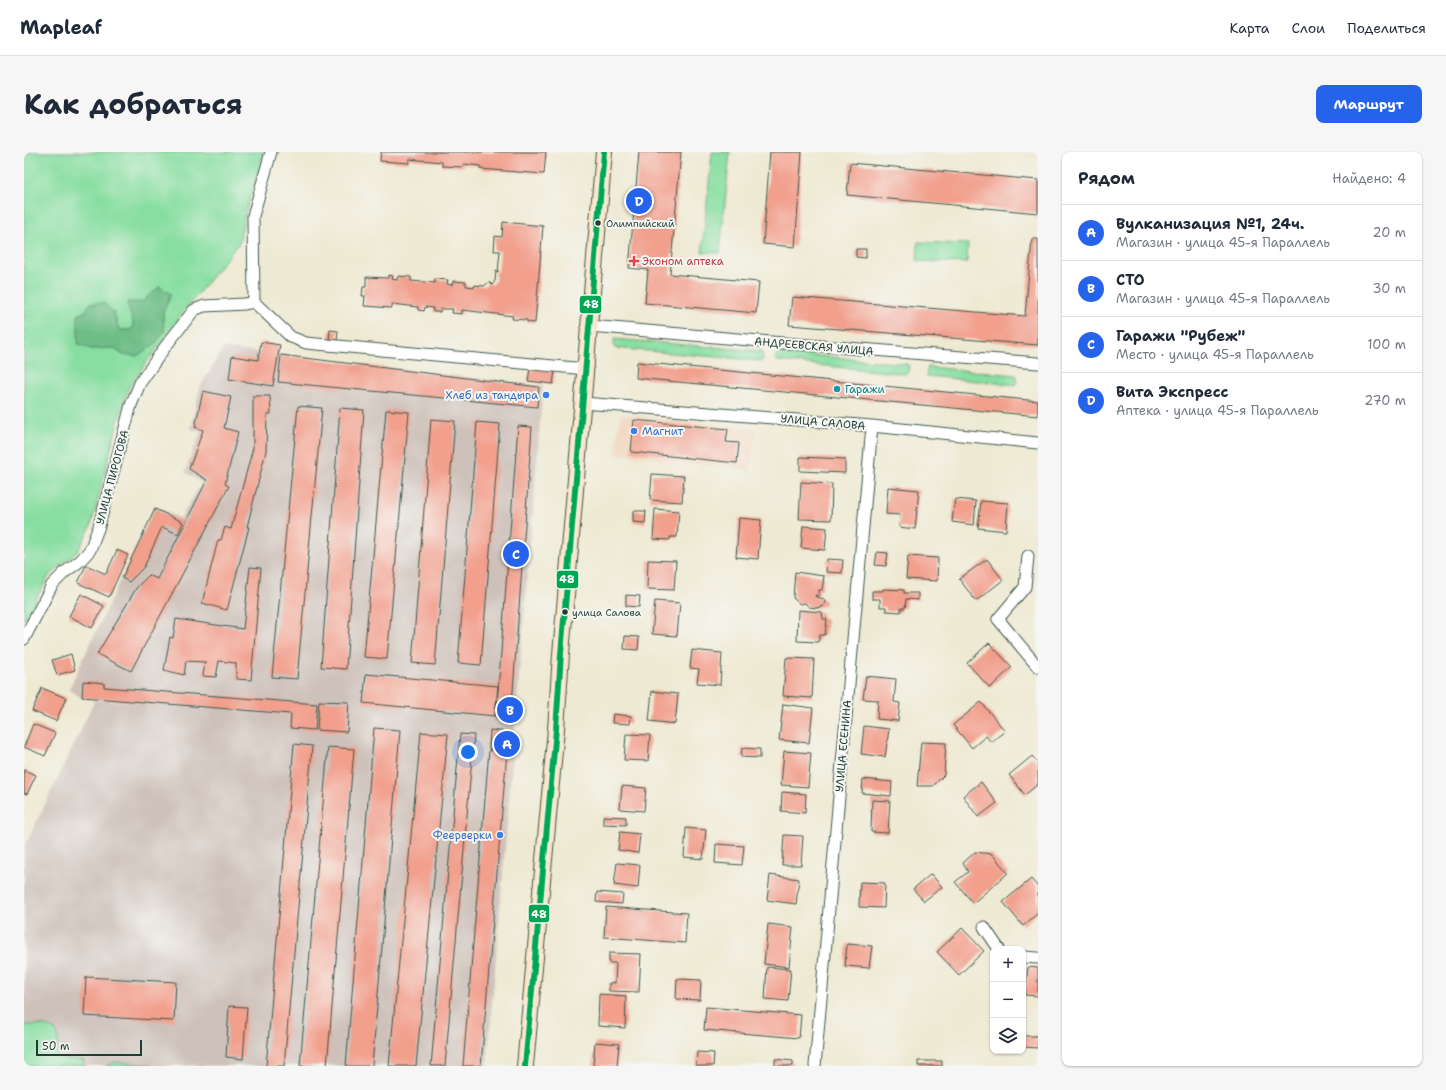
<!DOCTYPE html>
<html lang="ru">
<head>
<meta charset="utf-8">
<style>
  body { margin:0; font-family:"Shantell Sans",sans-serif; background:#f6f6f7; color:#1f2937 }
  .controls { position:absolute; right:12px; bottom:12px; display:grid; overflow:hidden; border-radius:8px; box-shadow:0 1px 3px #0004 }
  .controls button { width:36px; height:36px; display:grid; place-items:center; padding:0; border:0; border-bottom:1px solid #e0e1e3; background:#fff; color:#1f2937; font:20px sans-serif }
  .scale { position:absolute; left:12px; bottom:10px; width:106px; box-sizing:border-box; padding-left:4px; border:2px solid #1f3d34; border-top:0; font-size:11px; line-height:14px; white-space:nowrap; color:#1f3d34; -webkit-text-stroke:3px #f6f6f2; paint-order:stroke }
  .you { position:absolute; left:444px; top:600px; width:14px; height:14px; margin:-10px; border:3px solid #fff; border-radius:50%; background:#1a73e8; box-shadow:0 0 0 6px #1a73e833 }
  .badge { display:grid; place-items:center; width:26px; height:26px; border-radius:50%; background:#2563eb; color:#fff; font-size:13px; font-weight:700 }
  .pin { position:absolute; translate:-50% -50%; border:2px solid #fff; box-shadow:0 1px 4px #0006 }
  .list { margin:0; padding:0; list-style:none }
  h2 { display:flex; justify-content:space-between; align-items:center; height:52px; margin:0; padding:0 16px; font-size:17px }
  h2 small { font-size:13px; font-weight:400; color:#747a83 }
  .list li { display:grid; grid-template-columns:26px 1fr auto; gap:12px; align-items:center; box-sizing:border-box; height:56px; padding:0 16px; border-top:1px solid #e0e1e3 }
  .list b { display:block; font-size:15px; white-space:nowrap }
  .list p { margin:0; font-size:13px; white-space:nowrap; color:#747a83 }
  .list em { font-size:13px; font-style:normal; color:#747a83 }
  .icon { flex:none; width:22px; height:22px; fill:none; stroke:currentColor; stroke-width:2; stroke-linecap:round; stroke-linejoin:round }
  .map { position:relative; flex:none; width:1014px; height:914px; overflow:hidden; border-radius:8px }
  header { display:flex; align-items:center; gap:24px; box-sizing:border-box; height:56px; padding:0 20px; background:#fff; border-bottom:1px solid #e0e1e3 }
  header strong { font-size:19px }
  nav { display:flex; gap:22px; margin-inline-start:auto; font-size:14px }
  .intro { display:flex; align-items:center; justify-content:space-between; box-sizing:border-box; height:96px; padding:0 24px }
  h1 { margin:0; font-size:28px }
  .button { padding:10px 18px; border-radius:8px; background:#2563eb; color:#fff; font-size:14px; font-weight:700 }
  main { display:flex; gap:24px; padding:0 24px }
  aside { flex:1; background:#fff; border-radius:8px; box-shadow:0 1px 3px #0004 }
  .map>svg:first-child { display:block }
  .built { fill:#f1d5bd }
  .industrial { fill:#cec1ba }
  .green { fill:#88dea1; stroke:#548e6a; fill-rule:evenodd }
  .forest { fill:#6ebd87; stroke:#467d5e }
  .building { fill:#f29f8c }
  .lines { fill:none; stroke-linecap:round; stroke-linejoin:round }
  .street-casing { stroke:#3e574c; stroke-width:13 }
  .secondary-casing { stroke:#3e574c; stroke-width:18 }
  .street { stroke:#fff; stroke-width:11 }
  .secondary { stroke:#fee4c6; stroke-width:16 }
  .bus-1-casing { stroke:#f6f6f2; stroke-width:9 }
  .bus-1 { stroke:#00a651; stroke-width:6 }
  .bus-dot { fill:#1f3d34; stroke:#f6f6f2; stroke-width:1.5 }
  .health-dot { fill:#e0444e; stroke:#f6f6f2; stroke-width:1.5 }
  .culture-dot { fill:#0f9aa8; stroke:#f6f6f2; stroke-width:1.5 }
  .shop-dot { fill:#3f7fe0; stroke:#f6f6f2; stroke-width:1.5 }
  .labels { text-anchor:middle; stroke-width:4; stroke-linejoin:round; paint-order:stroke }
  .bus-label { font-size:10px; fill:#1f3d34; stroke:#f6f6f2; text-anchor:start }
  .health-label { font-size:11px; fill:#be3a42; stroke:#f6f6f2; text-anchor:start }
  .street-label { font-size:11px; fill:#1f3d34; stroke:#f6f6f2 }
  .culture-label { font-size:11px; fill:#0d838f; stroke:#f6f6f2; text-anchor:start }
  .shop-label { font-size:11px; fill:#366cbe; stroke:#f6f6f2; text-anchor:end }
  .line-badge { stroke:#f6f6f2; stroke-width:1.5 }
  .badge-label { font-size:11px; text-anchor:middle; font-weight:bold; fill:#fff }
</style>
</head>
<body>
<header>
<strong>Mapleaf</strong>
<nav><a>Карта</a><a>Слои</a><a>Поделиться</a></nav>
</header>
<div class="intro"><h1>Как добраться</h1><a class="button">Маршрут</a></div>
<main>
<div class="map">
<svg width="1014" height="914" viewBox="0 0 1014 914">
  <rect width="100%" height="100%" fill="#f6f6f2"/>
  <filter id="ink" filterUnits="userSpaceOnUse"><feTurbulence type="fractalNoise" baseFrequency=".025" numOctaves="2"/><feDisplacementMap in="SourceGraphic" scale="8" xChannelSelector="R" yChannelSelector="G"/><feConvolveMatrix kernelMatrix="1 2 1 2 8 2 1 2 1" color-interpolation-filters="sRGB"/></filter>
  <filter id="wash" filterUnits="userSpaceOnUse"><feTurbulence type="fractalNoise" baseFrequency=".012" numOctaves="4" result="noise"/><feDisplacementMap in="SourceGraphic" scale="16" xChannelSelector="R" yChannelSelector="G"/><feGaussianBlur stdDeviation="0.9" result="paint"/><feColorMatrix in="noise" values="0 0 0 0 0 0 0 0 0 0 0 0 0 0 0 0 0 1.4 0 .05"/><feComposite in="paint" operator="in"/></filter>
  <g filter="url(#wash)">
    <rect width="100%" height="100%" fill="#eee9d2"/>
    <path class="built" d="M596,262L732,277L726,319L591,302Z"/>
    <path class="industrial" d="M199,196L519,234L463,914H0V696L71,548L131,552L57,546L45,537L131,354L156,367L178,331L161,320L176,280L167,277L176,235Z"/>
    <path class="green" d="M0,0H240L221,62L215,91L161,158L106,233L96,262L67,374L54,399L25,424L0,468ZM135,135L147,142L139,161L140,180L99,203L91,196L67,197L54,163L62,159L90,161L95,178H105L109,176V171L118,150Z
      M688,0H706L696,101L678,100Z
      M894,90L944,92L943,111L893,109Z
      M590,187L738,199L739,208L738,209L590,196Z
      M754,200L883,212L885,214L884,220L882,222L753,209C751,206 751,203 754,200Z
      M904,215L992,223L993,231L991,233L903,224L902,223Z
      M0,873C8,873 30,872 33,881C36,888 33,899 33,907L60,908L59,914H0Z
      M90,910L126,913L127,914H82Z"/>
    <path class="forest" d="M135,135L147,142L139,161L140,180L132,191L113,204L99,203L91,196L67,197L54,192V163L62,159L66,151H80L90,161L95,178H105L109,176V171L103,150H118Z"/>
    <g id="blocks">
      <path class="building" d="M357,0H522L520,22L456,17V14L440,12L439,15L418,14V10L385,7V11L356,9Z
        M615,0H657L646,122L735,130L732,161L621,151L624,118L605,116Z
        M746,0H778L771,95L739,92Z
        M826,11L1014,28V61L823,43Z
        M479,70L519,74L511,171L503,170V168L488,167L489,164L438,158V162L428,161L429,157H417L416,160H409V156L401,155L400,159L394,158V155L368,152V156L340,154L341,144H338L339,135H342V125L364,126V123L369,124L368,127L373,128L374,124L387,125V129L411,131V127L424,128L423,132L428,133L429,129L442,130V134L451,135V133L460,134L465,130L468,133L471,129L472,119L474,120L476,99H470L471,84L478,85Z
        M1008,87H1014V193L765,173L768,145L1001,164Z
        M832,97H842V106L832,105Z
        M306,178L314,179L313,189L305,188Z
        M237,190L256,193L249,234L205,227L208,204L234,208Z
        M257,203L515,235L513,255L254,230Z
        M613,210L1014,249V264L612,226Z
        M506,216L531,219L529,232L504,229Z
        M179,239L207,245L200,276L214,280L201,332L205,334L107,519L73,502L113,435L125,423L133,427L183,328L165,317L179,278L171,275Z
        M229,244H246L247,262H243L242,299L223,375H225L203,458L178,451L194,388H197L201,375L207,377L229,296Z
        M274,254L298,256L273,527L248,525Z
        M316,256L340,258L322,517L297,515Z
        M362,258L385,260L363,507L340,505Z
        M407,267L431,269L411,513L388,511Z
        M610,268L704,277L702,290L715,291L713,311L607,300Z
        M453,270L476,272L457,513L434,511Z
        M494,274L508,275L487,567L472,566Z
        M776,305L821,307V321L776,319Z
        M628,322L660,324L658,350L626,348Z
        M777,330L808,332L807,368L775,367Z
        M864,335L895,338L891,377L875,375L876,363L862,362Z
        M931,347L952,349L950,373L928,370Z
        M957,349L984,351L982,379L954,376Z
        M131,357L159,370L154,382L138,375L120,415L105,430L98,426Z
        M631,357L655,359L653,385H646V388L629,387Z
        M609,359H622L621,371L609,370Z
        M715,366L737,368L734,407L712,405Z
        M779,374L803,376L801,398L777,396Z
        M93,398L104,403L85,445L54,431L62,413L82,422Z
        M853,400L864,401L862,414L851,413Z
        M884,404L914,406L913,429L882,427Z
        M803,407L819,408L818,421L802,420Z
        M963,407L979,428L952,449L935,427Z
        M624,408L652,409L650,438L623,437Z
        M226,415L237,416L227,528L212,527V511L195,509L192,525L179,524L181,510L162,509L160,523L140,518L146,485L149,486L152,467L219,477Z
        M771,420L800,424L798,438H795V444L791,443L792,445L800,447L801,451L799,454L793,456L785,455L781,451L776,452L769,446Z
        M859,437L880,438V441H894V448L882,447L881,456H877V460L862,459V455H856V447H848V439H859Z
        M57,442L80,454L68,476L45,464Z
        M602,443L616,444L615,455L602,454Z
        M631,449L656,451L653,484L628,482Z
        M774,458L798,460L799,467H803L801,483H796L794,490L773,489Z
        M601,484L615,485L614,498L600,497Z
        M965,491L988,515L966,536L943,511Z
        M668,498L698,501L696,533L673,531L675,517L666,516Z
        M47,502L51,518L33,523L28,508Z
        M762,506L790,507L788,546L759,544Z
        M342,522L474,534L471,564L339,551Z
        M842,524L872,527L870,550L876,551L874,569L853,567L854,548L839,547Z
        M59,529L80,531V535L293,552L291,578L266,576L267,562L58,545Z
        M18,536L42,546L32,569L8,559Z
        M628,539L654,542L651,572L625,569Z
        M295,549L325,550L323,580L293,578Z
        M957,550L981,579L967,590L962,584L948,596L929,573Z
        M759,552L789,556L785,591L755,588Z
        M589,562L607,564L606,572L588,571Z
        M9,572L31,581L21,604L0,595Z
        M840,574L865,577L861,605L837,602Z
        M350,576L376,578L348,914H322Z
        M466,578L484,580L483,598L465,597Z
        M397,580L424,582L392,914H365Z
        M436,582L450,583L421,914H407Z
        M602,582L626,583L624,609L600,608Z
        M897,590L922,591L920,623L909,634H893Z
        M270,592L288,594L287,608L260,914H242Z
        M304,595L330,597L303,914H276Z
        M718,596L736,597V606L717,605Z
        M465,598L483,600L476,683L457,914H439Z
        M760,599L787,601L784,635L757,633Z
        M1008,604L1014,611V632L1001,643L985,623Z
        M0,618L12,623L3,642L0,641Z
        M839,627L868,630L867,644L838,641Z
        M957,630L973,651L954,665L939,644Z
        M598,634L622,636L620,659L596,657Z
        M758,640L782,642L781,661L757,659Z
        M848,648L866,649L864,681L847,680Z
        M579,664L602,665V673L579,672Z
        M662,676L682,678L679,707L660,705Z
        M596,680L616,682L614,701L594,698Z
        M760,683L779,684L777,713H758Z
        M692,692L720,694L718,713L691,711Z
        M951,700L968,702L984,721L949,751L931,730L944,720L939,711Z
        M593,711L616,713L614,736L590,733Z
        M907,722L918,735L900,749L889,737Z
        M746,723L775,727L772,752L743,748Z
        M1007,727L1014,735V761L999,774L979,750Z
        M836,730L861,731L860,756L835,755Z
        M573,740L599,742L598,752L572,750Z
        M582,755L663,761L661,791L580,785Z
        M744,772L769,775L765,815L740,812Z
        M938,776L960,799L935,823L913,800Z
        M823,792L848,794L845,816L821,814Z
        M585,801L617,802L615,840L585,839V831H591L592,811H585Z
        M743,815L767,817L764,849L741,847Z
        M1004,815L1014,816V844L1001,843Z
        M62,825L152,830L150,869L60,864Z
        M653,827L677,828L676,848L652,847Z
        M575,842L602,844L601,876L574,874Z
        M205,854L223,855L219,907L202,905Z
        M682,855L777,863L775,886L680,878Z
        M999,884H1014V896L999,895Z
        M571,890L595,892L593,914H569Z
        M673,900L690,901L689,914H672Z
        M751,907L769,909V914H751Z
        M894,909H918V914H894Z"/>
    </g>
  </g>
  <g filter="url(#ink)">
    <use href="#blocks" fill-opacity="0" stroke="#3e574c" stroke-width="1"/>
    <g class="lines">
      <defs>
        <path id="street" d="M247,0L229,64L230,150L267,185L282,191L562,217
          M566,174L747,190L1014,211
          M559,251L848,274L1014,291
          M1004,404L1001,435L974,467L1014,515
          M0,487L28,433L41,420L56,409L66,398L75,374L107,253L116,231L141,195L170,158L180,154L221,152L230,150
          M960,775L975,797
          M999,805L1014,806
          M791,914L848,274"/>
        <path id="secondary" d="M501,914L532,577L537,502L580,0"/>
      </defs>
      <use href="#street" class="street-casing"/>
      <use href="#secondary" class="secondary-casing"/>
      <use href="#street" class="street"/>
      <use href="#secondary" class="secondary"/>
      <defs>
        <path id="bus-1" d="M501,914L532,577L537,502L580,0"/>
      </defs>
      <use href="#bus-1" class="bus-1-casing"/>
      <use href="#bus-1" class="bus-1"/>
    </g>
  </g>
  <g class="bus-dot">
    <circle cx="574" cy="71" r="3.5"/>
    <circle cx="541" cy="460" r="3.5"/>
  </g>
  <path class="health-dot" d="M608 103h4v4h4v4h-4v4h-4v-4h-4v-4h4z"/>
  <circle class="culture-dot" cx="813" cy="237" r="4"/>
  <g class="shop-dot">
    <circle cx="522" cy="243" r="4"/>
    <circle cx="610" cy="279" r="4"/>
    <circle cx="476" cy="683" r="4"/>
  </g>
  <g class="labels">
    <g class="bus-label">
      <text x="582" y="75">Олимпийский</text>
      <text x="548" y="464">улица Салова</text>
    </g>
    <g class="health-label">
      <text x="618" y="113">Эконом аптека</text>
    </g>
    <g class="street-label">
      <text transform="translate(790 194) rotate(5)" y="4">АНДРЕЕВСКАЯ УЛИЦА</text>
      <text transform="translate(799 270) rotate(5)" y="4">УЛИЦА САЛОВА</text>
      <text transform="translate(88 325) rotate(-75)" y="4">УЛИЦА ПИРОГОВА</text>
      <text transform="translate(819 594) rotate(-85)" y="4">УЛИЦА ЕСЕНИНА</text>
    </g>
    <g class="culture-label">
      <text x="821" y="241">Гаражи</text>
    </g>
    <g class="shop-label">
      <text x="514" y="247">Хлеб из тандыра</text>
      <text x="618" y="283" text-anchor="start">Магнит</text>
      <text x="468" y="687">Феерверки</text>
    </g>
  </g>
  <g class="line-badge">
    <rect x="555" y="143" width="23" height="19" rx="4" fill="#00a651"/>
    <rect x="532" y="418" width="23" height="19" rx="4" fill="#00a651"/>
    <rect x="504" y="752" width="22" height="19" rx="4" fill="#00a651"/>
  </g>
  <g class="badge-label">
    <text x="567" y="156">48</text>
    <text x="543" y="431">48</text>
    <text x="515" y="766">48</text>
  </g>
</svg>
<div class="controls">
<button>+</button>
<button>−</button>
<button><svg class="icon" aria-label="layers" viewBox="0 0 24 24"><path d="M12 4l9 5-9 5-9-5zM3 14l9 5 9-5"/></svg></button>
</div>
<div class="scale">50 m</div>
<div class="you"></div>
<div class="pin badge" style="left:483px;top:592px">A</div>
<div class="pin badge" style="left:486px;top:558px">B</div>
<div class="pin badge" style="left:492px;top:402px">C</div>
<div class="pin badge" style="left:615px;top:49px">D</div>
</div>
<aside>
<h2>Рядом<small>Найдено: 4</small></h2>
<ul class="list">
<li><span class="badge">A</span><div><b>Вулканизация №1, 24ч.</b><p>Магазин · улица 45-я Параллель</p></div><em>20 m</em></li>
<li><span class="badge">B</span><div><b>СТО</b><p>Магазин · улица 45-я Параллель</p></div><em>30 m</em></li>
<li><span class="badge">C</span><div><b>Гаражи &quot;Рубеж&quot;</b><p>Место · улица 45-я Параллель</p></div><em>100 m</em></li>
<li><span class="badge">D</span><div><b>Вита Экспресс</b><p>Аптека · улица 45-я Параллель</p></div><em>270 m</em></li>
</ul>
</aside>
</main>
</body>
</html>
